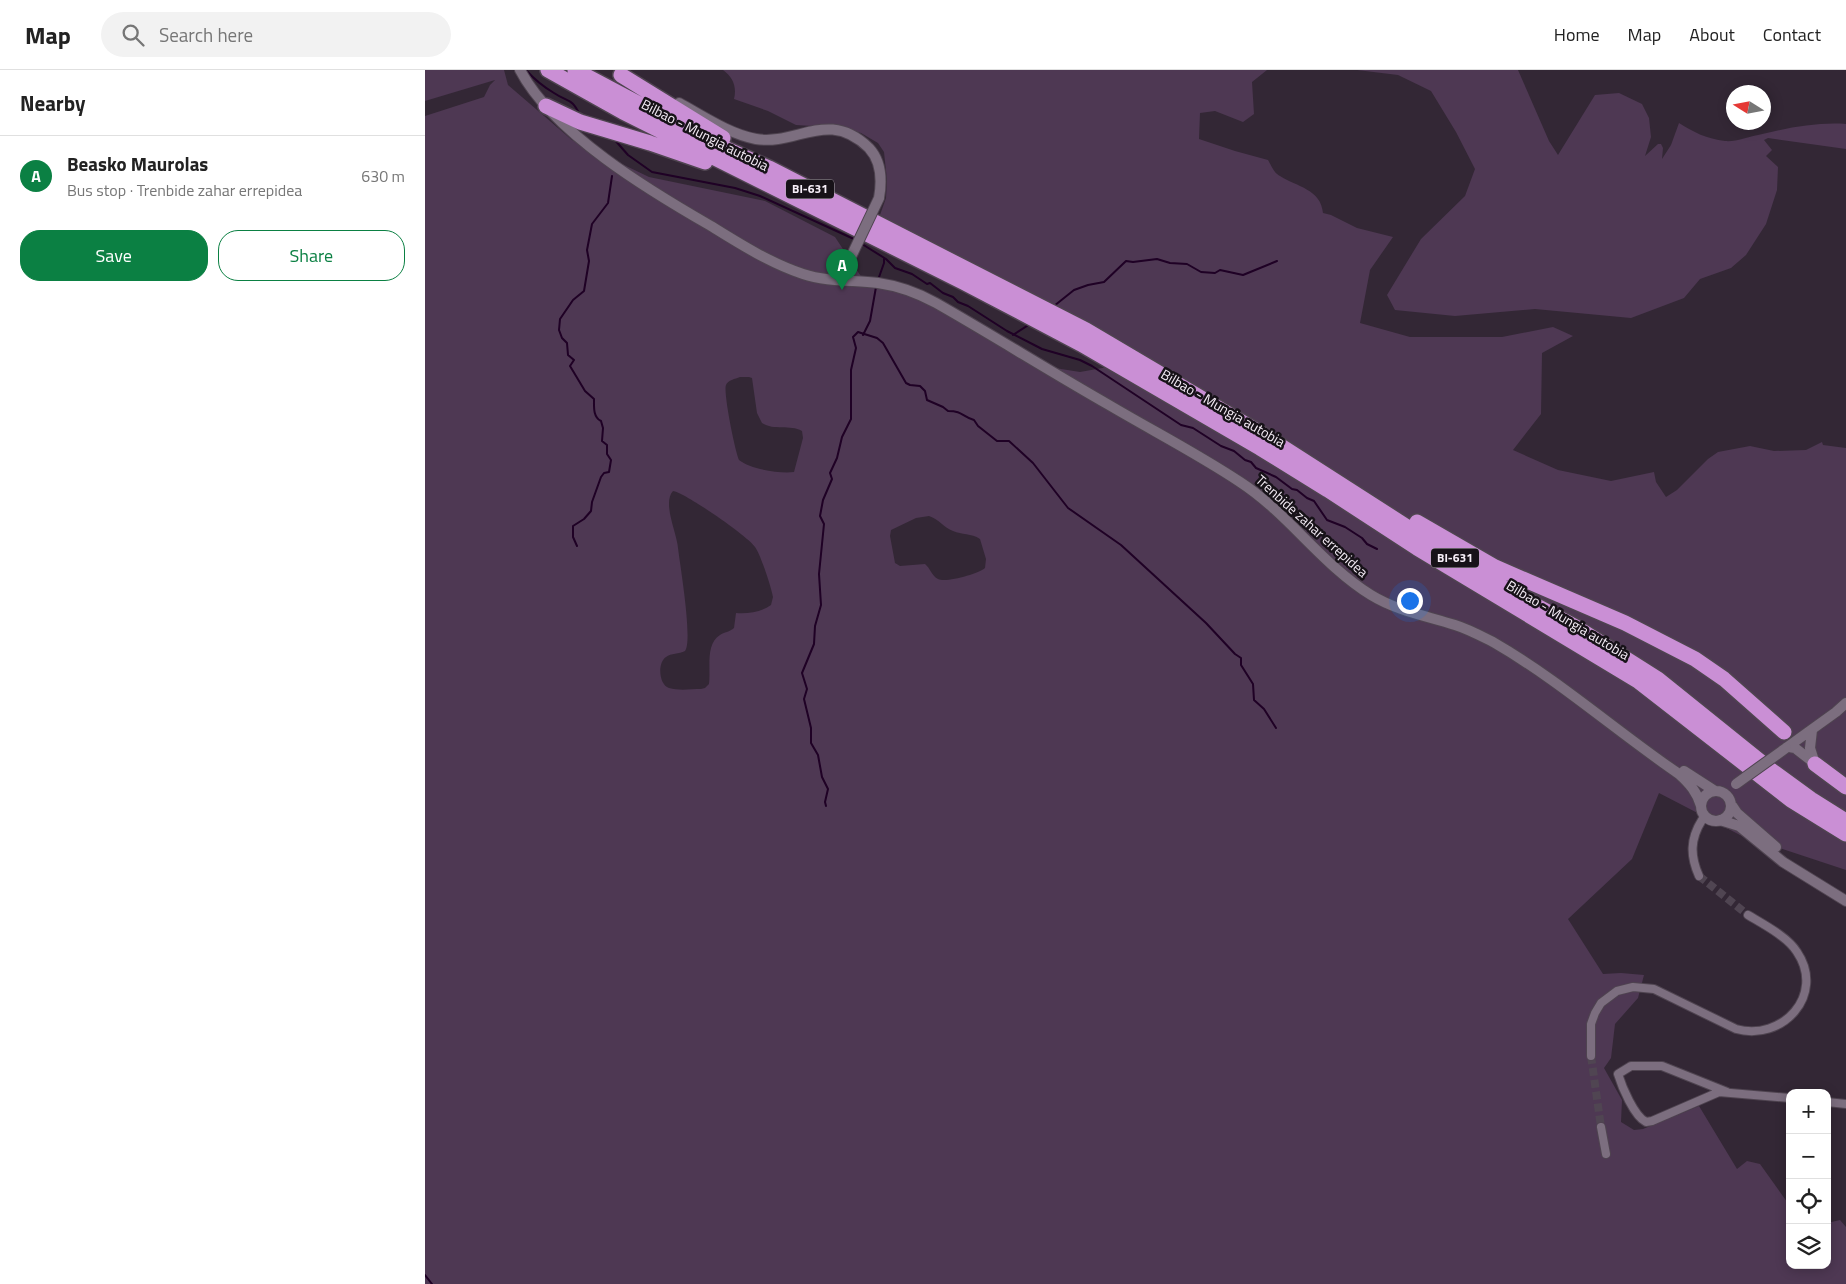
<!DOCTYPE html>
<html lang="en">
<head>
<meta charset="utf-8">
<style>
  body { margin:0; font-family:"Titillium Web",sans-serif; background:#f2f2f2; color:#222 }
  .controls { position:absolute; right:15px; bottom:15px; display:grid; overflow:hidden; border-radius:10px; box-shadow:0 2px 12px #0003 }
  .controls button { width:45px; height:45px; display:grid; place-items:center; padding:0; border:0; border-bottom:1px solid #e0e0e0; background:#fff; color:#222; font:25px sans-serif }
  .compass { position:absolute; left:1301px; top:15px; width:45px; height:45px; border-radius:50%; background:#fff; box-shadow:0 2px 12px #0003; rotate:281deg }
  .you { position:absolute; left:984px; top:530px; width:18px; height:18px; margin:-12px; border:4px solid #fff; border-radius:50%; background:#1a73e8; box-shadow:0 0 0 8px #1a73e833 }
  .badge { display:grid; place-items:center; width:32px; height:32px; border-radius:50%; background:#0b8043; color:#fff; font-size:16px; font-weight:700 }
  .pin { position:absolute; translate:-50% -41px; filter:drop-shadow(0 1px 2px #0008) }
  .pin::after { content:''; position:absolute; top:26px; width:18px; height:15px; background:inherit; clip-path:polygon(0 0,100% 0,50% 100%) }
  .list { margin:0; padding:0; list-style:none }
  h2 { display:flex; justify-content:space-between; align-items:center; height:65px; margin:0; padding:0 20px; font-size:21px }
  h2 small { font-size:16px; font-weight:400; color:#767676 }
  .list li { display:grid; grid-template-columns:32px 1fr auto; gap:15px; align-items:center; box-sizing:border-box; height:80px; padding:0 20px; border-top:1px solid #e0e0e0 }
  .list b { display:block; font-size:19px; white-space:nowrap }
  .list p { margin:0; font-size:16px; white-space:nowrap; color:#767676 }
  .list em { font-size:16px; font-style:normal; color:#767676 }
  .actions { display:flex; gap:10px; padding:15px 20px }
  .actions a { flex:1; padding:11px 0; border:1px solid #0b8043; border-radius:20px; text-align:center; font-size:18px; color:#0b8043 }
  .actions .main { background:#0b8043; color:#fff }
  .icon { flex:none; width:28px; height:28px; fill:none; stroke:currentColor; stroke-width:2; stroke-linecap:round; stroke-linejoin:round }
  .map { position:relative; flex:none; width:1421px; height:1214px; overflow:hidden }
  header { display:flex; align-items:center; gap:30px; box-sizing:border-box; height:70px; padding:0 25px; background:#fff; border-bottom:1px solid #e0e0e0 }
  header strong { font-size:24px }
  nav { display:flex; gap:28px; margin-inline-start:auto; font-size:18px }
  .search { width:350px; height:45px; background:#f2f2f2; display:flex; align-items:center; gap:12px; box-sizing:border-box; padding:0 18px; border-radius:28px; color:#767676; font-size:19px }
  main { display:flex }
  aside { flex:1; background:#fff }
  .map>svg:first-child { display:block }
  .green { fill:#4e3853; fill-rule:evenodd }
  .lines { fill:none; stroke-linecap:round; stroke-linejoin:round }
  .stream { stroke:#1f0125; stroke-width:2 }
  .minor-tunnel { stroke:#504552; stroke-width:8; stroke-dasharray:8 4; stroke-linecap:butt }
  .minor-casing { stroke:#4f4450; stroke-width:10 }
  .tertiary-casing { stroke:#4f4450; stroke-width:12 }
  .motorway-casing { stroke:#4f4450; stroke-width:18 }
  .minor { stroke:#7c6e7f; stroke-width:8 }
  .tertiary { stroke:#7c6e7f; stroke-width:10 }
  .motorway { stroke:#ca8fd5; stroke-width:15 }
  .tertiary-bridge-casing { stroke:#4f4450; stroke-width:12; stroke-linecap:butt }
  .tertiary-bridge { stroke:#7c6e7f; stroke-width:10 }
  .labels { text-anchor:middle; stroke-width:5; stroke-linejoin:round; paint-order:stroke }
  .shield { fill:#171218; stroke:#b2abb3; stroke-width:1 }
  .shield-label { font-size:12px; font-weight:bold; fill:#f5edf6 }
  .street-label { font-size:14px; fill:#f5edf6; stroke:#171218 }
</style>
</head>
<body>
<header>
<strong>Map</strong>
<div class="search"><svg class="icon" aria-label="search" viewBox="0 0 24 24"><circle cx="10" cy="10" r="6"/><path d="M15 15l6 6"/></svg>Search here</div>
<nav><a>Home</a><a>Map</a><a>About</a><a>Contact</a></nav>
</header>
<main>
<aside>
<h2>Nearby<small></small></h2>
<ul class="list">
<li><span class="badge">A</span><div><b>Beasko Maurolas</b><p>Bus stop · Trenbide zahar errepidea</p></div><em>630 m</em></li>
</ul>
<div class="actions"><a class="main">Save</a><a>Share</a></div>
</aside>
<div class="map">
<svg width="1421" height="1214" viewBox="0 0 1421 1214">
  <rect width="100%" height="100%" fill="#332735"/>
  <path class="green" d="M0,0H79L83,15L147,70L224,107L340,131L410,167L441,214L458,211L630,298L655,302L683,297L702,276L455,145L461,128L462,110L459,82L453,73L436,63L419,58L371,55L343,41L309,29C312,17 308,7 298,0H842L827,12L829,44L818,52L790,41L775,43L774,69L810,81L843,90C846,95 849,103 855,106C872,117 896,119 898,143L906,145L932,158L968,167L945,200L935,253L985,267H1077L1128,257L1148,266L1117,283L1116,344L1088,380L1133,400L1186,411L1229,402L1231,412L1241,427L1252,420L1283,389L1293,382L1325,376L1349,381L1381,380L1397,372L1398,375L1421,378V800L1315,765L1234,723L1207,789L1143,849L1178,904L1196,903L1219,905L1213,928L1190,954L1186,988L1179,998L1197,1030L1196,1052L1209,1060L1218,1059L1274,1036L1312,1099L1322,1091L1335,1094L1365,1136V1195H1402V1153L1415,1150L1421,1157V1214H0V46L59,27L65,15L70,10L0,31ZM315,307H324L327,308L332,343L337,353C349,361 365,354 377,361L378,368L369,402C355,404 325,399 314,390C310,381 298,322 301,315C303,310 310,309 315,307ZM248,421C259,422 324,467 330,477C335,483 347,519 348,527L346,535C336,542 323,544 311,543L309,558C305,562 299,562 295,565C280,574 286,599 284,614L280,618L276,619C266,619 254,621 244,618C234,615 232,593 241,587C246,583 254,584 260,581C268,571 255,495 253,478C252,463 237,433 248,421ZM504,446C514,449 519,458 528,461C537,465 546,463 555,469L561,489L560,498C553,504 521,513 513,509C507,506 505,498 500,494L475,496L470,493L465,466L466,460L491,448Z
    M932,0H1093L1124,71L1133,85L1170,25L1194,23L1217,34L1224,48L1226,67L1220,86L1233,74H1236L1238,78L1237,89L1246,75L1254,53C1268,62 1282,69 1300,71C1311,72 1322,67 1333,65C1362,58 1392,52 1421,54V79L1343,68L1339,70L1347,80L1341,86L1353,97L1352,120L1341,154L1321,185L1306,198L1275,209L1259,228L1206,248L1110,239L1030,246L970,240L962,225L996,169L1040,126L1050,99L1031,62L1006,21L973,5Z"/>
  <g class="lines">
    <path class="stream" d="M101,0C109,9 119,17 129,23C144,33 146,27 155,45
      M189,69L203,85L227,102L310,118L335,126L431,170
      M437,174L461,189L470,198L487,204L502,214L505,213L518,223L528,227L533,232L543,236L582,261L617,279L655,290L667,296L756,355L768,358L796,376L809,381L820,390L826,392L831,398L851,407L867,419L872,420L882,428L889,431L902,450L920,457L937,468L942,474L952,479
      M453,210L459,193V189
      M629,236L649,220L663,215L679,212L701,191L708,192L732,189L745,193L762,194L776,202L790,203L795,200L818,205L852,191
      M438,265L445,251L451,217
      M588,265L605,254
      M152,476L148,467V456L159,449L166,441L167,432L176,407L179,403L184,402L186,390L182,384V375L177,371L178,358L176,351C168,347 169,337 169,329L160,321L145,296L149,290L143,285L142,273L137,268L134,260L135,249L148,230L159,221L164,191L162,180L167,154L183,133L187,106
      M401,736L400,732L403,719L397,707L393,685L386,673V658L379,629L382,619L377,603L389,574L390,556L396,535L394,504L399,454L395,446L398,430L407,409L405,403L412,388L417,367L426,349V300L431,278L428,267L433,262L452,268L458,273L481,313L485,315L495,316L500,321L502,330L518,337L523,341C538,341 536,346 549,350L553,356L572,371H584L608,393L643,438L696,475L781,553L810,584L816,588V595L828,614L829,630L839,639L851,658
      M0,1205L7,1214"/>
    <path class="minor-tunnel" d="M1274,806L1323,845
      M1166,986L1176,1057"/>
    <defs>
      <path id="minor" d="M1274,806C1265,786 1265,769 1277,750
        M1166,986V954L1170,943L1176,933L1192,921L1208,917L1229,919L1311,959C1357,972 1401,925 1372,882C1363,867 1338,854 1323,845
        M1302,1022L1237,996H1206L1193,1004C1197,1017 1209,1046 1221,1052L1227,1051L1294,1022L1365,1028
        M1402,1032L1421,1034
        M1176,1057L1181,1084"/>
      <path id="tertiary" d="M95,0C128,63 225,121 286,156C315,174 345,193 378,204C402,212 428,210 453,213C474,216 493,223 511,233C569,266 626,302 684,335C728,361 773,384 815,412C864,444 896,494 946,525C972,541 1002,546 1030,555C1043,559 1056,566 1068,572C1134,610 1191,661 1254,704C1265,714 1272,722 1276,736
        M254,33C278,46 304,64 331,69C372,76 403,38 444,78C457,92 457,111 454,128
        M1387,660L1385,678L1390,694
        M1364,677L1370,678L1388,692
        M1361,678L1411,642L1421,633
        M1259,701L1290,721
        M1276 736a15 15 0 1 1 30 0a15 15 0 1 1-30 0Z
        M1306,734L1312,743L1351,777
        M1295,750L1314,756L1358,792L1421,831"/>
      <path id="motorway" d="M123,0L198,42L538,212L656,274L835,378L903,420L992,478L1213,611L1366,730L1421,764
        M150,0L286,72L344,98L661,260L842,367L1032,489L1086,522L1151,557L1233,609L1346,700L1386,729L1421,751
        M196,5L298,68
        M121,36L155,52L225,73L280,92
        M992,452L1070,497L1200,553L1270,589L1299,609L1359,662
        M1390,694L1421,717"/>
    </defs>
    <use href="#minor" class="minor-casing"/>
    <use href="#tertiary" class="tertiary-casing"/>
    <use href="#motorway" class="motorway-casing"/>
    <use href="#minor" class="minor"/>
    <use href="#tertiary" class="tertiary"/>
    <use href="#motorway" class="motorway"/>
    <defs>
      <path id="tertiary-bridge" d="M415,210L454,128
        M1311,714L1361,678"/>
    </defs>
    <use href="#tertiary-bridge" class="tertiary-bridge-casing"/>
    <use href="#tertiary-bridge" class="tertiary-bridge"/>
  </g>
  <g class="labels">
    <g class="shield">
      <rect x="361" y="109.5" width="48" height="19" rx="4"/>
      <rect x="1006" y="478.5" width="48" height="19" rx="4"/>
    </g>
    <g class="shield-label">
      <text x="385" y="123">BI-631</text>
      <text x="1030" y="492">BI-631</text>
    </g>
    <g class="street-label">
      <text transform="translate(280 65) rotate(27)" y="5">Bilbao - Mungia autobia</text>
      <text transform="translate(798 338) rotate(30)" y="5">Bilbao - Mungia autobia</text>
      <text transform="translate(887 456) rotate(42)" y="5">Trenbide zahar errepidea</text>
      <text transform="translate(1143 550) rotate(31)" y="5">Bilbao - Mungia autobia</text>
    </g>
  </g>
</svg>
<div class="controls">
<button>+</button>
<button>−</button>
<button><svg class="icon" aria-label="locate" viewBox="0 0 24 24"><circle cx="12" cy="12" r="6"/><path d="M12 2v4M12 18v4M2 12h4M18 12h4"/></svg></button>
<button><svg class="icon" aria-label="layers" viewBox="0 0 24 24"><path d="M12 4l9 5-9 5-9-5zM3 14l9 5 9-5"/></svg></button>
</div>
<svg class="compass" viewBox="-18 -18 36 36"><path d="M0-13l5 13h-10z" fill="#e53935"/><path d="M0 13l5-13h-10z" fill="#767676"/></svg>
<div class="you"></div>
<div class="pin badge" style="left:417px;top:220px">A</div>
</div>
</main>
</body>
</html>
